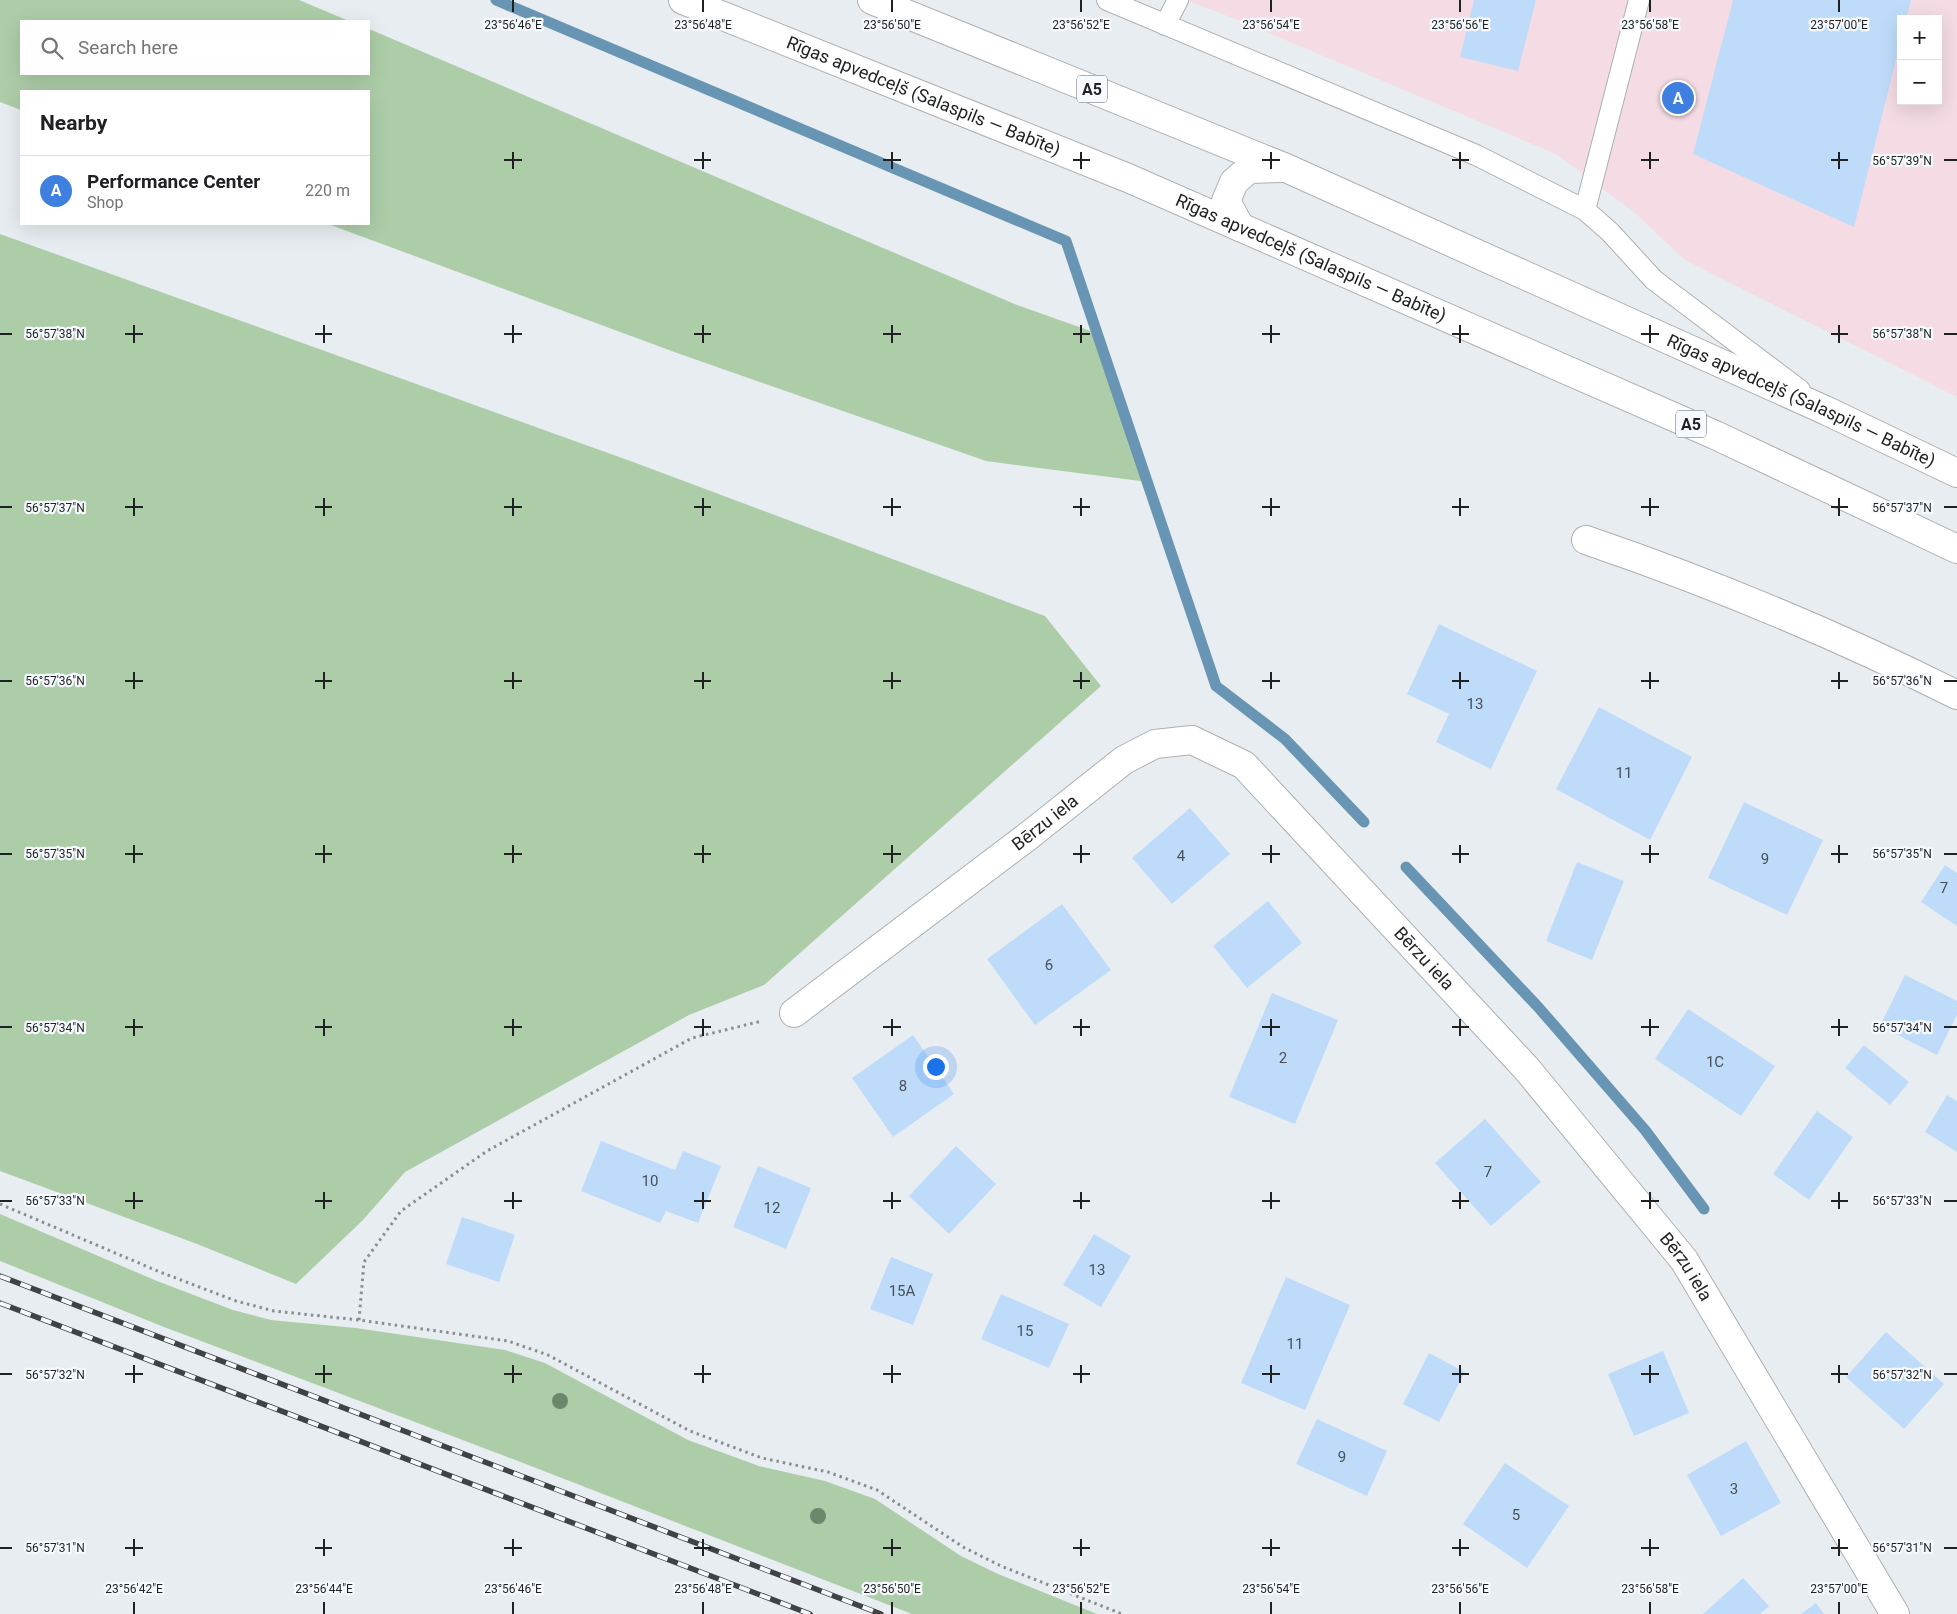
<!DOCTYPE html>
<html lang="en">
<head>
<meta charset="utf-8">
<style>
  body { margin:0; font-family:Roboto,sans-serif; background:#f6f6f6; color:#202124 }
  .controls { position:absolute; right:15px; top:15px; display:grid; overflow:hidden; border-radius:0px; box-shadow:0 5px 20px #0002 }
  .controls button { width:45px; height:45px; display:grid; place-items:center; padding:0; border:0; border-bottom:1px solid #e0e0e0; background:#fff; color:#202124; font:25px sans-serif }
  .you { position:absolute; left:935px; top:1066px; width:18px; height:18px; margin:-12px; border:4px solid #fff; border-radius:50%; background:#1a73e8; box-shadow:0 0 0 8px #1a73e833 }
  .badge { display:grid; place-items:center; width:32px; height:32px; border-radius:50%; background:#1e6398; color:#fff; font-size:16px; font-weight:700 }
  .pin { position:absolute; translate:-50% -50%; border:2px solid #fff; box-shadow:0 1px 5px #0006 }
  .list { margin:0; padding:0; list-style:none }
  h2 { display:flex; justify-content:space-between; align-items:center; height:65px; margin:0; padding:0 20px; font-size:21px }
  h2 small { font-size:16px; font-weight:400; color:#757577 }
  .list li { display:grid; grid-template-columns:32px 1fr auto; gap:15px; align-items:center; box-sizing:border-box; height:70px; padding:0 20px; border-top:1px solid #e0e0e0 }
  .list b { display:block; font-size:19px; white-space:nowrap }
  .list p { margin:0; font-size:16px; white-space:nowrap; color:#757577 }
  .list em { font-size:16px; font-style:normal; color:#757577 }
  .icon { flex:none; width:28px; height:28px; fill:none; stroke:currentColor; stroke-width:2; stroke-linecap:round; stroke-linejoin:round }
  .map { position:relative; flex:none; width:1957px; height:1614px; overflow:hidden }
  .search { position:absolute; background:#fff; box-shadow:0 5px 20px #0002; left:20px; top:20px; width:350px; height:55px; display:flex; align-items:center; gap:12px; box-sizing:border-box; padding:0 18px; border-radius:0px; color:#757577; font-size:19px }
  .panel { position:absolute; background:#fff; box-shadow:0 5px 20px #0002; left:20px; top:90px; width:350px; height:135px; border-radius:0px }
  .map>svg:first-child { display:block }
  .commercial { fill:#f4dbe4; fill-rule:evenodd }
  .green { fill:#adcda8 }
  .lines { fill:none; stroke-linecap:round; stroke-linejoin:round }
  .stream { stroke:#6895b3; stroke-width:11 }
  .building { fill:#bedcfa }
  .service-casing { stroke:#abb0b5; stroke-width:22 }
  .minor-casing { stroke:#abb0b5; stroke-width:30 }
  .trunk-casing { stroke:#abb0b5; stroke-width:30 }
  .path { stroke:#8a8d91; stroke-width:3; stroke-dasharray:2.5 4; stroke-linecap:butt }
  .service { stroke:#fff; stroke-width:20 }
  .minor { stroke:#fff; stroke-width:28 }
  .trunk { stroke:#fff; stroke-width:28 }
  .rail-casing { stroke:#404345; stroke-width:5.5 }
  .rail { stroke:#f6faff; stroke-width:4; stroke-dasharray:11; stroke-linecap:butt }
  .tree { fill:#6b886d }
  .ticks { fill:none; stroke:#1f2123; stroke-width:2 }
  .labels { text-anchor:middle; stroke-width:4.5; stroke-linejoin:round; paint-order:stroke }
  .number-label { font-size:15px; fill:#475059 }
  .shield { fill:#f6faff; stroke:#606265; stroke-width:1 }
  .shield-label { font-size:16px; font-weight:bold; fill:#1f2123 }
  .street-label { font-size:18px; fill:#1f2123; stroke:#f6faff }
  .ticks-label { font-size:12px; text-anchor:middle; fill:#1f2123; stroke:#f6faff; stroke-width:4.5; stroke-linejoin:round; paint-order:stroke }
</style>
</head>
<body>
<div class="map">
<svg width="1957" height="1614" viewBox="0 0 1957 1614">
  <rect width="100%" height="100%" fill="#e8edf2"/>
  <path class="commercial" d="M1186,0H1957V397L1685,260L1634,212L1556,154L1243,22ZM1901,19H1938V101H1901Z"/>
  <path class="green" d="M0,0H299L349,21H21V74H369V29L1017,305L1099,334L1148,482L986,461L677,353L328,224H369V91H21V110L0,102Z
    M0,234L633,462L1045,616L1101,686L764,985L689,1015L405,1172L363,1220L296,1284L197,1244L0,1171Z
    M0,1214L157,1281L233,1310L271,1320L356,1328L505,1350L545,1363L688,1440L759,1466L825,1481L875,1499L961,1556L998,1574L1097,1614H912L518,1461L164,1327L0,1261Z"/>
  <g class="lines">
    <path class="stream" d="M496,0L1066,241L1216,686L1285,739L1364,822
      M1406,867L1539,1008L1645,1130L1704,1209"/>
  </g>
  <path class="building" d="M1474,0H1536L1518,71L1460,57Z
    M1733,0H1911L1906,19H1901V40L1854,227L1693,154Z
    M1439,624L1537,671L1491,769L1436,742L1449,714L1407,694Z
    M1599,707L1692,757L1650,840L1556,789Z
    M1744,802L1823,840L1787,915L1708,878Z
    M1190,808L1230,854L1172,904L1132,858Z
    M1577,862L1624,881L1592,960L1546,941Z
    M1945,865L1957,873V926L1921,902Z
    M1268,901L1302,943L1247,988L1213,946Z
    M1062,904L1111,970L1035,1025L987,959Z
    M1905,975L1957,1001V1015L1937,1055L1880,1026Z
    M1272,993L1338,1020L1295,1124L1229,1097Z
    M1688,1009L1775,1066L1741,1116L1655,1059Z
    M913,1035L954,1094L893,1137L852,1078Z
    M1864,1045L1909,1082L1890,1105L1845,1068Z
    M1947,1095L1957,1101V1152L1925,1132Z
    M1817,1111L1853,1137L1809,1200L1773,1174Z
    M1485,1119L1541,1182L1491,1226L1435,1163Z
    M601,1141L675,1170L683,1151L721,1166L698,1223L666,1211L660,1223L581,1191Z
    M956,1146L996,1184L949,1234L909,1196Z
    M758,1166L811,1188L786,1249L733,1227Z
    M462,1217L515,1235L499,1282L446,1264Z
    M1094,1234L1131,1256L1101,1307L1063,1285Z
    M891,1257L933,1274L913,1325L870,1309Z
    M1286,1277L1350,1305L1305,1410L1241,1383Z
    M1001,1294L1069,1324L1049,1368L981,1339Z
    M1886,1332L1944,1384L1904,1429L1846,1377Z
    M1663,1351L1689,1413L1634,1436L1608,1374Z
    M1429,1353L1465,1372L1439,1422L1403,1404Z
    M1317,1419L1387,1451L1367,1496L1296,1464Z
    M1746,1441L1781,1503L1721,1536L1687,1475Z
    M1505,1463L1569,1506L1527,1568L1463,1524Z
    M1743,1578L1769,1606L1760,1614H1703Z
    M1816,1603L1824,1614H1801Z"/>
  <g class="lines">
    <defs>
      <path id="service" d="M1107,0L1476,155L1585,210L1610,232L1654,280L1800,390
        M1165,25L1178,0
        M1585,210L1639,0"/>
      <g id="minor">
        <path d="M1586,540C1712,583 1837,635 1957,695"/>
        <path id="s1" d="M794,1013L1027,837L1124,760L1155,744L1192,740L1244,765L1526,1068L1684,1260L1895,1614"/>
      </g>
      <g id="trunk">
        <path id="s2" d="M683,0L1128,178L1715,435L1957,549"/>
        <path id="s3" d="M872,0L1286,168L1827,411L1957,473"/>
        <path d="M1240,227L1226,201L1234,182L1249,169L1282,168"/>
      </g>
    </defs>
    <use href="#service" class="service-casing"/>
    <use href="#minor" class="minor-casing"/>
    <use href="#trunk" class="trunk-casing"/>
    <path class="path" d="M0,1204L160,1272L236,1301L274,1311L359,1320L508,1341L548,1355L690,1431L762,1458L828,1472L877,1490L963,1547L1001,1566L1122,1614
      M359,1320L364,1262L401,1211L487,1151L692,1038L762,1021"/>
    <use href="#service" class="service"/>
    <use href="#minor" class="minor"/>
    <use href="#trunk" class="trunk"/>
    <defs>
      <path id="rail" d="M0,1276L881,1614
        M0,1303L810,1614"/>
    </defs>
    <use href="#rail" class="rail-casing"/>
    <use href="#rail" class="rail"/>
  </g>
  <g class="tree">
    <circle cx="560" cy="1401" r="8"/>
    <circle cx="818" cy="1516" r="8"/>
  </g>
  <path class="ticks" d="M513,0V12M703,0V12M892,0V12M1081,0V12M1271,0V12M1460,0V12M1650,0V12M1839,0V12M513,152V169M703,152V169M892,152V169M1081,152V169M1271,152V169M1460,152V169M1650,152V169M1839,152V169M504,160H522M694,160H711M883,160H901M1073,160H1090M1262,160H1280M1452,160H1469M1641,160H1659M1831,160H1848M1944,160H1957M134,325V343M324,325V343M513,325V343M703,325V343M892,325V343M1081,325V343M1271,325V343M1460,325V343M1650,325V343M1839,325V343M0,334H12M125,334H143M315,334H332M504,334H522M694,334H711M883,334H901M1073,334H1090M1262,334H1280M1452,334H1469M1641,334H1659M1831,334H1848M1944,334H1957M134,498V516M324,498V516M513,498V516M703,498V516M892,498V516M1081,498V516M1271,498V516M1460,498V516M1650,498V516M1839,498V516M0,507H12M125,507H143M315,507H332M504,507H522M694,507H711M883,507H901M1073,507H1090M1262,507H1280M1452,507H1469M1641,507H1659M1831,507H1848M1944,507H1957M134,672V689M324,672V689M513,672V689M703,672V689M892,672V689M1081,672V689M1271,672V689M1460,672V689M1650,672V689M1839,672V689M0,681H12M125,681H143M315,681H332M504,681H522M694,681H711M883,681H901M1073,681H1090M1262,681H1280M1452,681H1469M1641,681H1659M1831,681H1848M1944,681H1957M134,845V863M324,845V863M513,845V863M703,845V863M892,845V863M1081,845V863M1271,845V863M1460,845V863M1650,845V863M1839,845V863M0,854H12M125,854H143M315,854H332M504,854H522M694,854H711M883,854H901M1073,854H1090M1262,854H1280M1452,854H1469M1641,854H1659M1831,854H1848M1944,854H1957M134,1019V1036M324,1019V1036M513,1019V1036M703,1019V1036M892,1019V1036M1081,1019V1036M1271,1019V1036M1460,1019V1036M1650,1019V1036M1839,1019V1036M0,1027H12M125,1027H143M315,1027H332M504,1027H522M694,1027H711M883,1027H901M1073,1027H1090M1262,1027H1280M1452,1027H1469M1641,1027H1659M1831,1027H1848M1944,1027H1957M134,1192V1209M324,1192V1209M513,1192V1209M703,1192V1209M892,1192V1209M1081,1192V1209M1271,1192V1209M1460,1192V1209M1650,1192V1209M1839,1192V1209M0,1201H12M125,1201H143M315,1201H332M504,1201H522M694,1201H711M883,1201H901M1073,1201H1090M1262,1201H1280M1452,1201H1469M1641,1201H1659M1831,1201H1848M1944,1201H1957M134,1365V1383M324,1365V1383M513,1365V1383M703,1365V1383M892,1365V1383M1081,1365V1383M1271,1365V1383M1460,1365V1383M1650,1365V1383M1839,1365V1383M0,1374H12M125,1374H143M315,1374H332M504,1374H522M694,1374H711M883,1374H901M1073,1374H1090M1262,1374H1280M1452,1374H1469M1641,1374H1659M1831,1374H1848M1944,1374H1957M134,1539V1556M324,1539V1556M513,1539V1556M703,1539V1556M892,1539V1556M1081,1539V1556M1271,1539V1556M1460,1539V1556M1650,1539V1556M1839,1539V1556M0,1548H12M125,1548H143M315,1548H332M504,1548H522M694,1548H711M883,1548H901M1073,1548H1090M1262,1548H1280M1452,1548H1469M1641,1548H1659M1831,1548H1848M1944,1548H1957M134,1602V1614M324,1602V1614M513,1602V1614M703,1602V1614M892,1602V1614M1081,1602V1614M1271,1602V1614M1460,1602V1614M1650,1602V1614M1839,1602V1614"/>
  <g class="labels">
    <g class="number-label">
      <text x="1475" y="709">13</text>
      <text x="1624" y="778">11</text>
      <text x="1181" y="861">4</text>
      <text x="1765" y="864">9</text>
      <text x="1944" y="893">7</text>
      <text x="1049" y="970">6</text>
      <text x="1283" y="1063">2</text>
      <text x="1715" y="1067">1C</text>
      <text x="903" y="1091">8</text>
      <text x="1488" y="1177">7</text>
      <text x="650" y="1186">10</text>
      <text x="772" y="1213">12</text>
      <text x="1097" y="1275">13</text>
      <text x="902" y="1296">15A</text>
      <text x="1025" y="1336">15</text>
      <text x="1295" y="1349">11</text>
      <text x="1342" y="1462">9</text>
      <text x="1734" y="1494">3</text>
      <text x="1516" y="1520">5</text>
    </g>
    <g class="shield">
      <rect x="1077" y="75.5" width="30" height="27" rx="4"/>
      <rect x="1676" y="410.5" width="30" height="27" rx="4"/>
    </g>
    <g class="shield-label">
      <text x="1092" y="95">A5</text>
      <text x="1691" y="430">A5</text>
    </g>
    <g class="street-label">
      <text dy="6" stroke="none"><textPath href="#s2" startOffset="259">Rīgas apvedceļš (Salaspils — Babīte)</textPath></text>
      <text dy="6" stroke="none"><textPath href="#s2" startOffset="679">Rīgas apvedceļš (Salaspils — Babīte)</textPath></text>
      <text dy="6" stroke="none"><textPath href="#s3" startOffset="1012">Rīgas apvedceļš (Salaspils — Babīte)</textPath></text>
      <text dy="6" stroke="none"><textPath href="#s1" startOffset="315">Bērzu iela</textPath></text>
      <text dy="6" stroke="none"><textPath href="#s1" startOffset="810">Bērzu iela</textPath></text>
      <text dy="6" stroke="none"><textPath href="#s1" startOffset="1215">Bērzu iela</textPath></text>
    </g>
  </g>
  <g class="ticks-label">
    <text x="513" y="29">23°56'46"E</text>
    <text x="703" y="29">23°56'48"E</text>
    <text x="892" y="29">23°56'50"E</text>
    <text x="1081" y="29">23°56'52"E</text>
    <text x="1271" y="29">23°56'54"E</text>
    <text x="1460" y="29">23°56'56"E</text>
    <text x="1650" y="29">23°56'58"E</text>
    <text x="1839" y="29">23°57'00"E</text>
    <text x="1902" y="165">56°57'39"N</text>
    <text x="55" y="338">56°57'38"N</text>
    <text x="1902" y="338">56°57'38"N</text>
    <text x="55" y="512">56°57'37"N</text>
    <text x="1902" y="512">56°57'37"N</text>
    <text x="55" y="685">56°57'36"N</text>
    <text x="1902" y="685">56°57'36"N</text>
    <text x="55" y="858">56°57'35"N</text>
    <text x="1902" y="858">56°57'35"N</text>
    <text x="55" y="1032">56°57'34"N</text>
    <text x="1902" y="1032">56°57'34"N</text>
    <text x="55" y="1205">56°57'33"N</text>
    <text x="1902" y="1205">56°57'33"N</text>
    <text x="55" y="1379">56°57'32"N</text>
    <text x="1902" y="1379">56°57'32"N</text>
    <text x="55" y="1552">56°57'31"N</text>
    <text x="1902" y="1552">56°57'31"N</text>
    <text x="134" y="1593">23°56'42"E</text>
    <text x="324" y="1593">23°56'44"E</text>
    <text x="513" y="1593">23°56'46"E</text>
    <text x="703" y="1593">23°56'48"E</text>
    <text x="892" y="1593">23°56'50"E</text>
    <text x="1081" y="1593">23°56'52"E</text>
    <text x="1271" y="1593">23°56'54"E</text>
    <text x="1460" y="1593">23°56'56"E</text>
    <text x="1650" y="1593">23°56'58"E</text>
    <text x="1839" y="1593">23°57'00"E</text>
  </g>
</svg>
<div class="controls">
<button>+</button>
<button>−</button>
</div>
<div class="you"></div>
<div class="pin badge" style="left:1678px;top:98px;background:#3f7fe0">A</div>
<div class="search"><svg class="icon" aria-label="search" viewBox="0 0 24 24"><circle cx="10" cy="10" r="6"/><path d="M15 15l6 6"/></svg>Search here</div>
<section class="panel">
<h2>Nearby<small></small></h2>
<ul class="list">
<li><span class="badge" style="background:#3f7fe0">A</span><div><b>Performance Center</b><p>Shop</p></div><em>220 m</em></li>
</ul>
</section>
</div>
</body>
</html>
